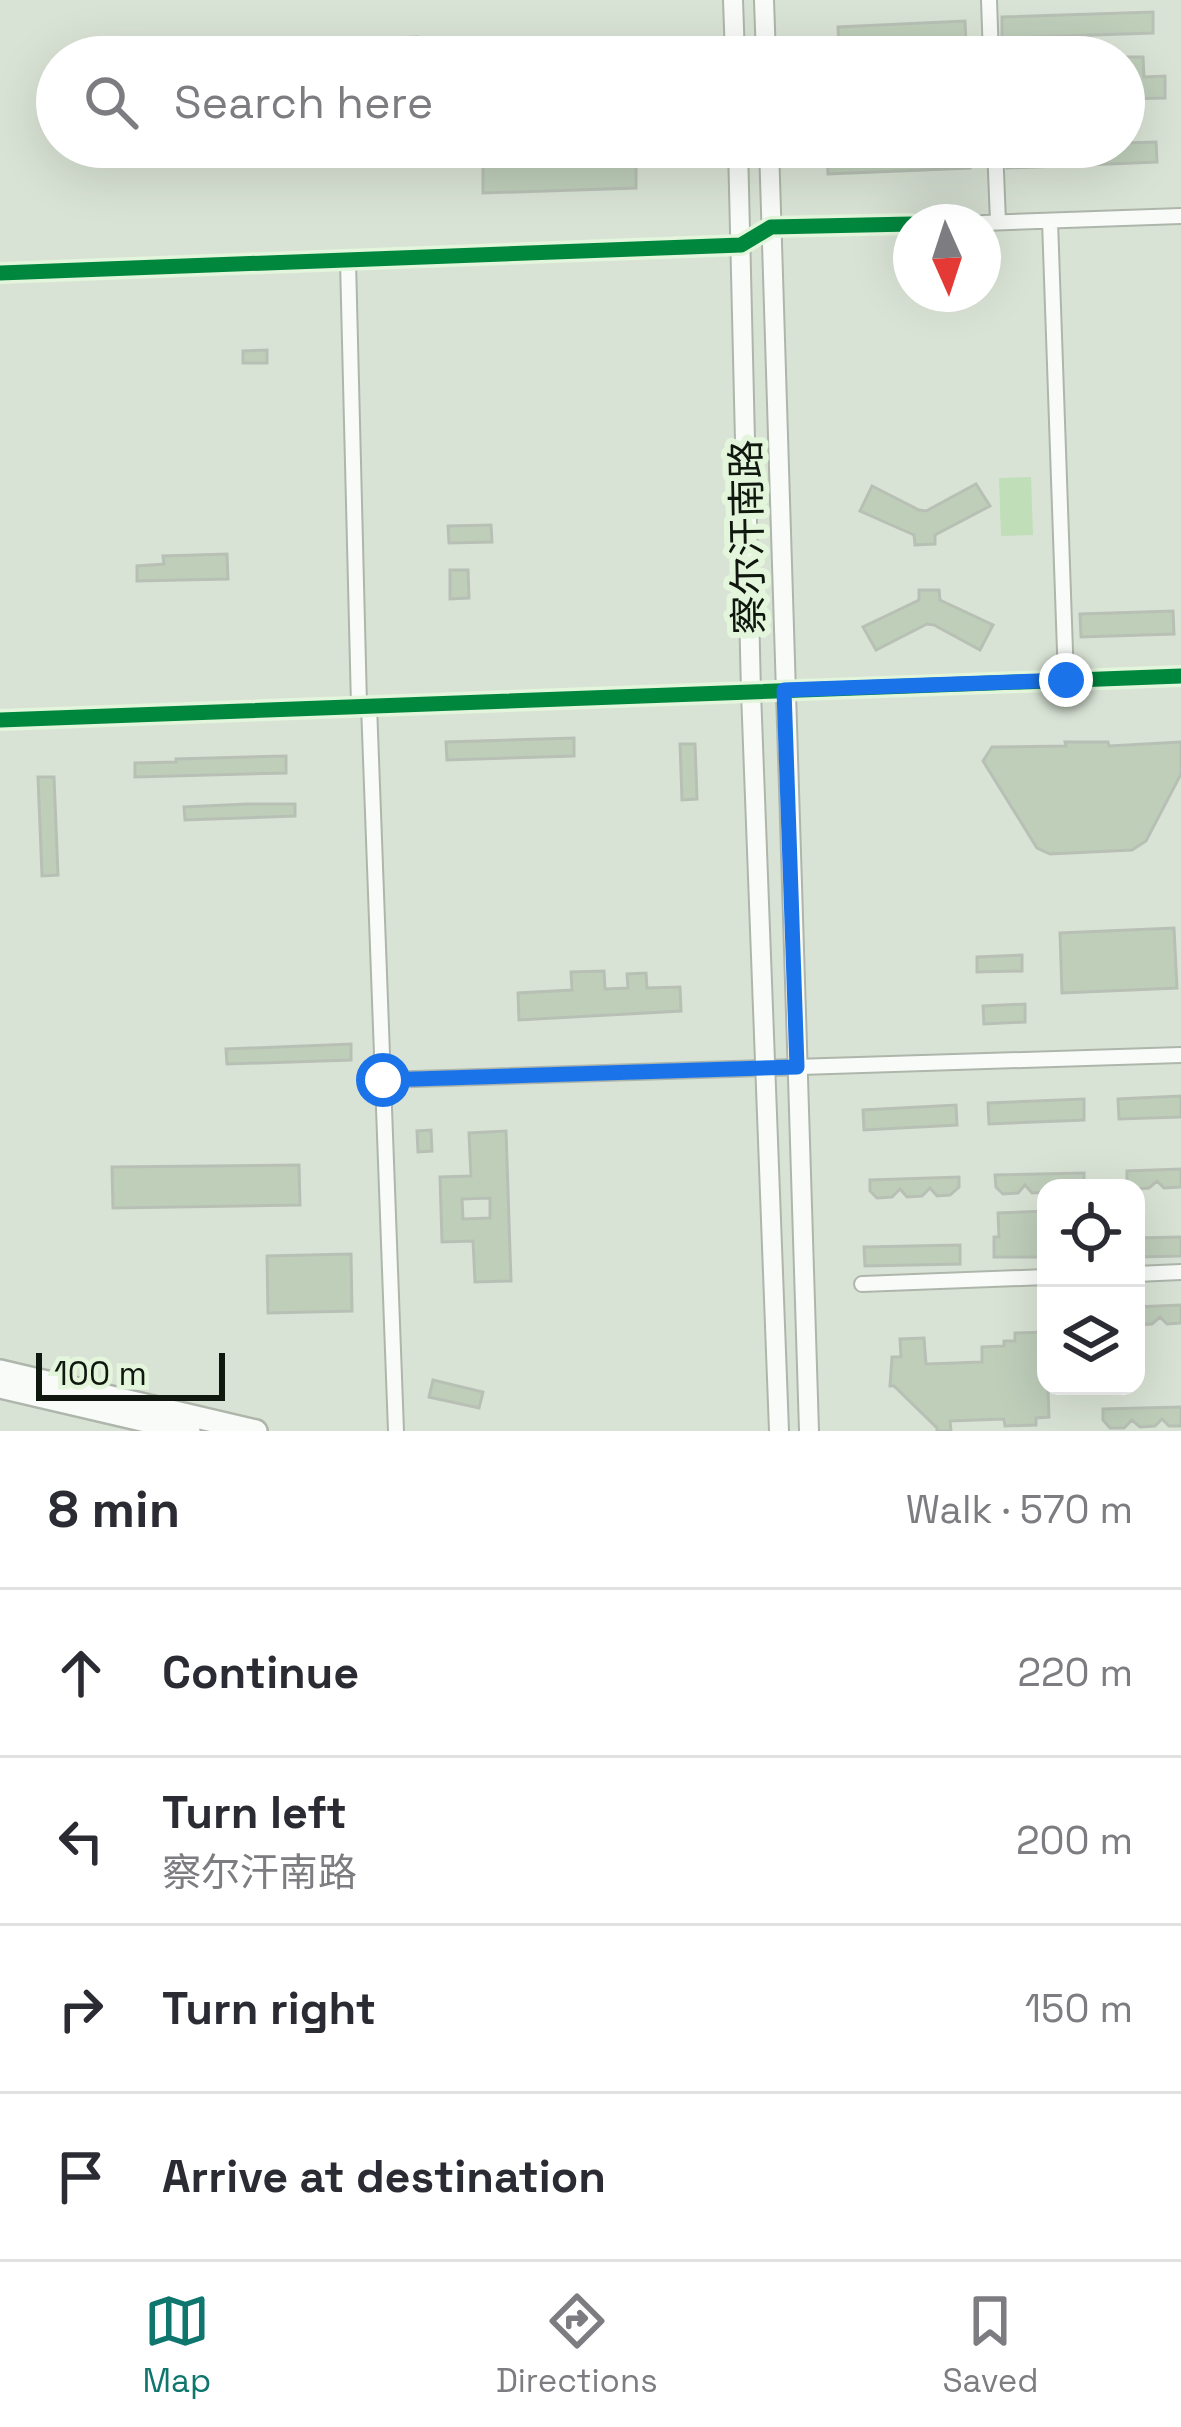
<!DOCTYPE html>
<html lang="en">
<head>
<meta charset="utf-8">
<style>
  body { margin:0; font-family:"Space Grotesk","Noto Sans SC",sans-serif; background:#f7f7f7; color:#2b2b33 }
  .controls { position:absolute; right:36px; bottom:36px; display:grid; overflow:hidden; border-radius:24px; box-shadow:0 12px 48px #0002 }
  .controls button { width:108px; height:108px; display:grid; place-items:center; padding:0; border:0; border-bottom:3px solid #e1e1e2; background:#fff; color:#2b2b33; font:60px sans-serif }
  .compass { position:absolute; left:893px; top:204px; width:108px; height:108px; border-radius:50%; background:#fff; box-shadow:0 12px 48px #0002; rotate:177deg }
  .scale { position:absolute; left:36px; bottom:30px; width:189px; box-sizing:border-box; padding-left:12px; border:6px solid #10170e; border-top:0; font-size:33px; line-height:42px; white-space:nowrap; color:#10170e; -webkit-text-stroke:9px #e3f6dc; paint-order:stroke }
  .stop { position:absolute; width:36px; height:36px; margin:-27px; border:9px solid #1a73e8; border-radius:50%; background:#fff }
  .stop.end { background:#1a73e8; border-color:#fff; box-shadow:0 3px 12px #0008 }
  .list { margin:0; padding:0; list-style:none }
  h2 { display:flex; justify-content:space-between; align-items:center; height:156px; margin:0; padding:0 48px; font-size:51px }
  h2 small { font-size:39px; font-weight:400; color:#7c7c81 }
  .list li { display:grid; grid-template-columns:78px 1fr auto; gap:36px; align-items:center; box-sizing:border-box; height:168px; padding:0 48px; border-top:3px solid #e1e1e2 }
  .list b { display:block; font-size:45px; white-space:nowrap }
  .list p { margin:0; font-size:39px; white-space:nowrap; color:#7c7c81 }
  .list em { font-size:39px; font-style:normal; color:#7c7c81 }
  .icon { flex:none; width:66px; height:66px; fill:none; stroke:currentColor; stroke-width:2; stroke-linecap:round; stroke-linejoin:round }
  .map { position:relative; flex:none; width:1181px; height:1431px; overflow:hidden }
  .search { position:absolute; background:#fff; box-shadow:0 12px 48px #0002; left:36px; right:36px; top:36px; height:132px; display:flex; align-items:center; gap:30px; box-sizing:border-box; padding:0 42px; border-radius:66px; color:#7c7c81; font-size:45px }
  .sheet { height:828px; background:#fff }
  nav { display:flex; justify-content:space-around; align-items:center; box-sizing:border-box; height:168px; border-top:3px solid #e1e1e2; background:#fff; font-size:33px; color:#7c7c81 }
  nav a { display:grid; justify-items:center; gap:6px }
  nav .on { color:#0f766e }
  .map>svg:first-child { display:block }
  .green { fill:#c0deb7 }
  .building { fill:#beceb9; stroke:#b8c0b5; stroke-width:3; fill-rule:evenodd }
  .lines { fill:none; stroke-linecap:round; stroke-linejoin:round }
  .minor-casing { stroke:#aeb6ab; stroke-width:18 }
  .major-casing { stroke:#aeb6ab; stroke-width:22 }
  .highway-casing { stroke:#aeb6ab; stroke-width:26 }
  .minor { stroke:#f9fbf9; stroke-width:14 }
  .major { stroke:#f9fbf9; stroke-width:18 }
  .highway { stroke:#f9fbf9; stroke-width:21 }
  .cycleway-casing { stroke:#e3f6dc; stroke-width:22 }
  .cycleway { stroke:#00873e; stroke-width:15 }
  .route { stroke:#1a73e8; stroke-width:15 }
  .labels { text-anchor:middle; stroke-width:12; stroke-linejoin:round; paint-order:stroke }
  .street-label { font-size:39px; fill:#10170e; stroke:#e3f6dc }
</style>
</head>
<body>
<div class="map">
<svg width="1181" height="1431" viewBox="0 0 1181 1431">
  <rect width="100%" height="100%" fill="#d9e3d5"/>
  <path class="green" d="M1031,477L1033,535L1001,536L999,478Z"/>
  <path class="building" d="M1153,12V33L1002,38V17Z
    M965,21L966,42L839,48L838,27Z
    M417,37L418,57H365L364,39Z
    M546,41L644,51V57H460L459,52L504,44Z
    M1124,57H1143L1144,77L1165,76V98L1124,99Z
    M1156,142L1157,162L1007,168V148L1124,147V143Z
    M509,147H625V153L636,157V188L483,193V158L496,157V150H509Z
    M970,149V168L828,174L827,154Z
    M267,350V363H243V351Z
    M976,484L990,506L935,535V544L915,545L914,535L860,511L872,486L919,510L926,511Z
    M491,525L492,542L449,543L448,526Z
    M227,554L228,579L137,581V566L164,564L163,556Z
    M450,570H468L469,598L450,599Z
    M919,590H939L940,600L993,625L980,650L934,625L927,624L876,650L863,627L919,600Z
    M1173,611L1174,634L1081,637L1080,614Z
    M574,738V756L447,760L446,742Z
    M1065,742H1108L1109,746L1181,742V774L1146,841L1132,850L1050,854L1037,848L983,761L992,747L1066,746Z
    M680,744H695L697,799L682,800Z
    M286,756V773L135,777V763L176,762V759Z
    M38,777H54L58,875L42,876Z
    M247,804H295V816L185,820L184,807Z
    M1174,928L1177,988L1062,993L1060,933Z
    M1022,955V971L977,972V957Z
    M604,971L605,989L628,988L627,974L646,973L647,988L680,987L681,1011L519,1020L518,993L572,990L571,972Z
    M1025,1004V1022L984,1024L983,1006Z
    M351,1044V1060L227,1064L226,1049Z
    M1181,1096V1117L1119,1119L1118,1099Z
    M1084,1099V1120L989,1124L988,1103Z
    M956,1105L957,1125L864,1130L863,1110Z
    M431,1130L432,1151L418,1152L417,1131Z
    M506,1131L511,1281L475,1282L473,1241L442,1242L440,1177L471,1176L469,1133ZM490,1198V1218L463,1219L462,1199Z
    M299,1165L300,1205L113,1208L112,1167Z
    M1181,1169V1187L1164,1188L1157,1181L1149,1188L1136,1189L1127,1182V1171Z
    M1084,1173V1182L1079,1188H1046V1192L1032,1193L1025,1185L1018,1193L1003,1194L996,1187L995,1175Z
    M959,1177V1187L950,1195L937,1196L930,1188L922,1196L907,1197L900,1189L892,1197L877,1198L870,1191V1180Z
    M1046,1211V1257H994V1237H999L998,1213Z
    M1181,1237V1256L1136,1257V1238Z
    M960,1245V1264L865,1266L864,1247Z
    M351,1254L352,1311L268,1313L267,1256Z
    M1181,1305V1323L1167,1324L1160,1317L1152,1324L1136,1325V1307Z
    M1046,1332L1049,1417L1036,1418V1425L1005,1426L1004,1419L950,1421L951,1431H937V1428L894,1386H890L892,1357H901L900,1339L924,1338L926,1364L982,1362V1347L1004,1346V1341H1015V1333Z
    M433,1380L483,1392L479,1408L429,1397Z
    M1181,1407V1426H1169L1162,1419L1155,1426L1140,1427L1132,1420L1124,1428H1110L1103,1420V1409Z"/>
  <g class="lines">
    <defs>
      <path id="minor" d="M989,0L991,57
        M995,147L998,222
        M1050,221L1066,680
        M983,223L1181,216
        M348,261L359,705
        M0,273L741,245L771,227L911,224
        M369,705L396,1431
        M0,720L1181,676
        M383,1080L1181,1055
        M1136,1274L1181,1272
        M862,1284L1046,1277"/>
      <path id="major" d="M733,0L735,57
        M764,0L766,57
        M738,147L751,692L779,1431
        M769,147L809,1431"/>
      <path id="highway" d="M0,1371L256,1431
        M0,1387L189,1431"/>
    </defs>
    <use href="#minor" class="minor-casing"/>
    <use href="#major" class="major-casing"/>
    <use href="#highway" class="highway-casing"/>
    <use href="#minor" class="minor"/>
    <use href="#major" class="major"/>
    <use href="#highway" class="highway"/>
    <defs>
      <path id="cycleway" d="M0,273L741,245L771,227L911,224
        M0,720L1181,676"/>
    </defs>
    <use href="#cycleway" class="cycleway-casing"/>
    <use href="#cycleway" class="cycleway"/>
  </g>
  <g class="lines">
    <path class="route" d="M383,1080L797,1067L784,690L1066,680"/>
  </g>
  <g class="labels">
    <g class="street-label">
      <text transform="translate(747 537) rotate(-91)" y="14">察尔汗南路</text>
    </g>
  </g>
</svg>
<div class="controls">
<button><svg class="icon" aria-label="locate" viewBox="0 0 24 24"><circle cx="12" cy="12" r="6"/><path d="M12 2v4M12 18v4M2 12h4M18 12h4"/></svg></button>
<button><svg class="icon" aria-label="layers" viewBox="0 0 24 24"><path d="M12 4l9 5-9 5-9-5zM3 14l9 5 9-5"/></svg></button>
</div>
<svg class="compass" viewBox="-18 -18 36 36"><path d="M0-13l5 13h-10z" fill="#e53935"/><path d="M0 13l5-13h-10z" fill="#7c7c81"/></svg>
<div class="scale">100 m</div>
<div class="stop" style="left:383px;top:1080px"></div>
<div class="stop end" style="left:1066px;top:680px"></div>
<div class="search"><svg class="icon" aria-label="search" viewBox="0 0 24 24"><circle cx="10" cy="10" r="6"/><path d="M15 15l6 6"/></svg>Search here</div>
</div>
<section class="sheet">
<h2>8 min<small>Walk · 570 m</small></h2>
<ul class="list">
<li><svg class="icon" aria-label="ahead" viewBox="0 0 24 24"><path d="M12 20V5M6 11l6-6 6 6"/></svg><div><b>Continue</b></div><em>220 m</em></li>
<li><svg class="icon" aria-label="left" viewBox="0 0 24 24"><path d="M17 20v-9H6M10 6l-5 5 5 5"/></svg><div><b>Turn left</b><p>察尔汗南路</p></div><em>200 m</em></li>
<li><svg class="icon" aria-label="right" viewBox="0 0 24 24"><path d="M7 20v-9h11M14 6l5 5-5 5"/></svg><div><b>Turn right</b></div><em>150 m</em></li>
<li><svg class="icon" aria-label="arrive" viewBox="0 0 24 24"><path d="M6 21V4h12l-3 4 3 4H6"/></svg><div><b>Arrive at destination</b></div></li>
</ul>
</section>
<nav>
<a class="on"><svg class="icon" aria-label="map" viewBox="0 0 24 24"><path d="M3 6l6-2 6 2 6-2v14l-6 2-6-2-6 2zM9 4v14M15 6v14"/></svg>Map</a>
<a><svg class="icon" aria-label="directions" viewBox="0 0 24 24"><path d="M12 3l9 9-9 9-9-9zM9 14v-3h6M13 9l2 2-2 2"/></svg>Directions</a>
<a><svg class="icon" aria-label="saved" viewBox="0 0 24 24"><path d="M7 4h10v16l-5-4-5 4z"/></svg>Saved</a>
</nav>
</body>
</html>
